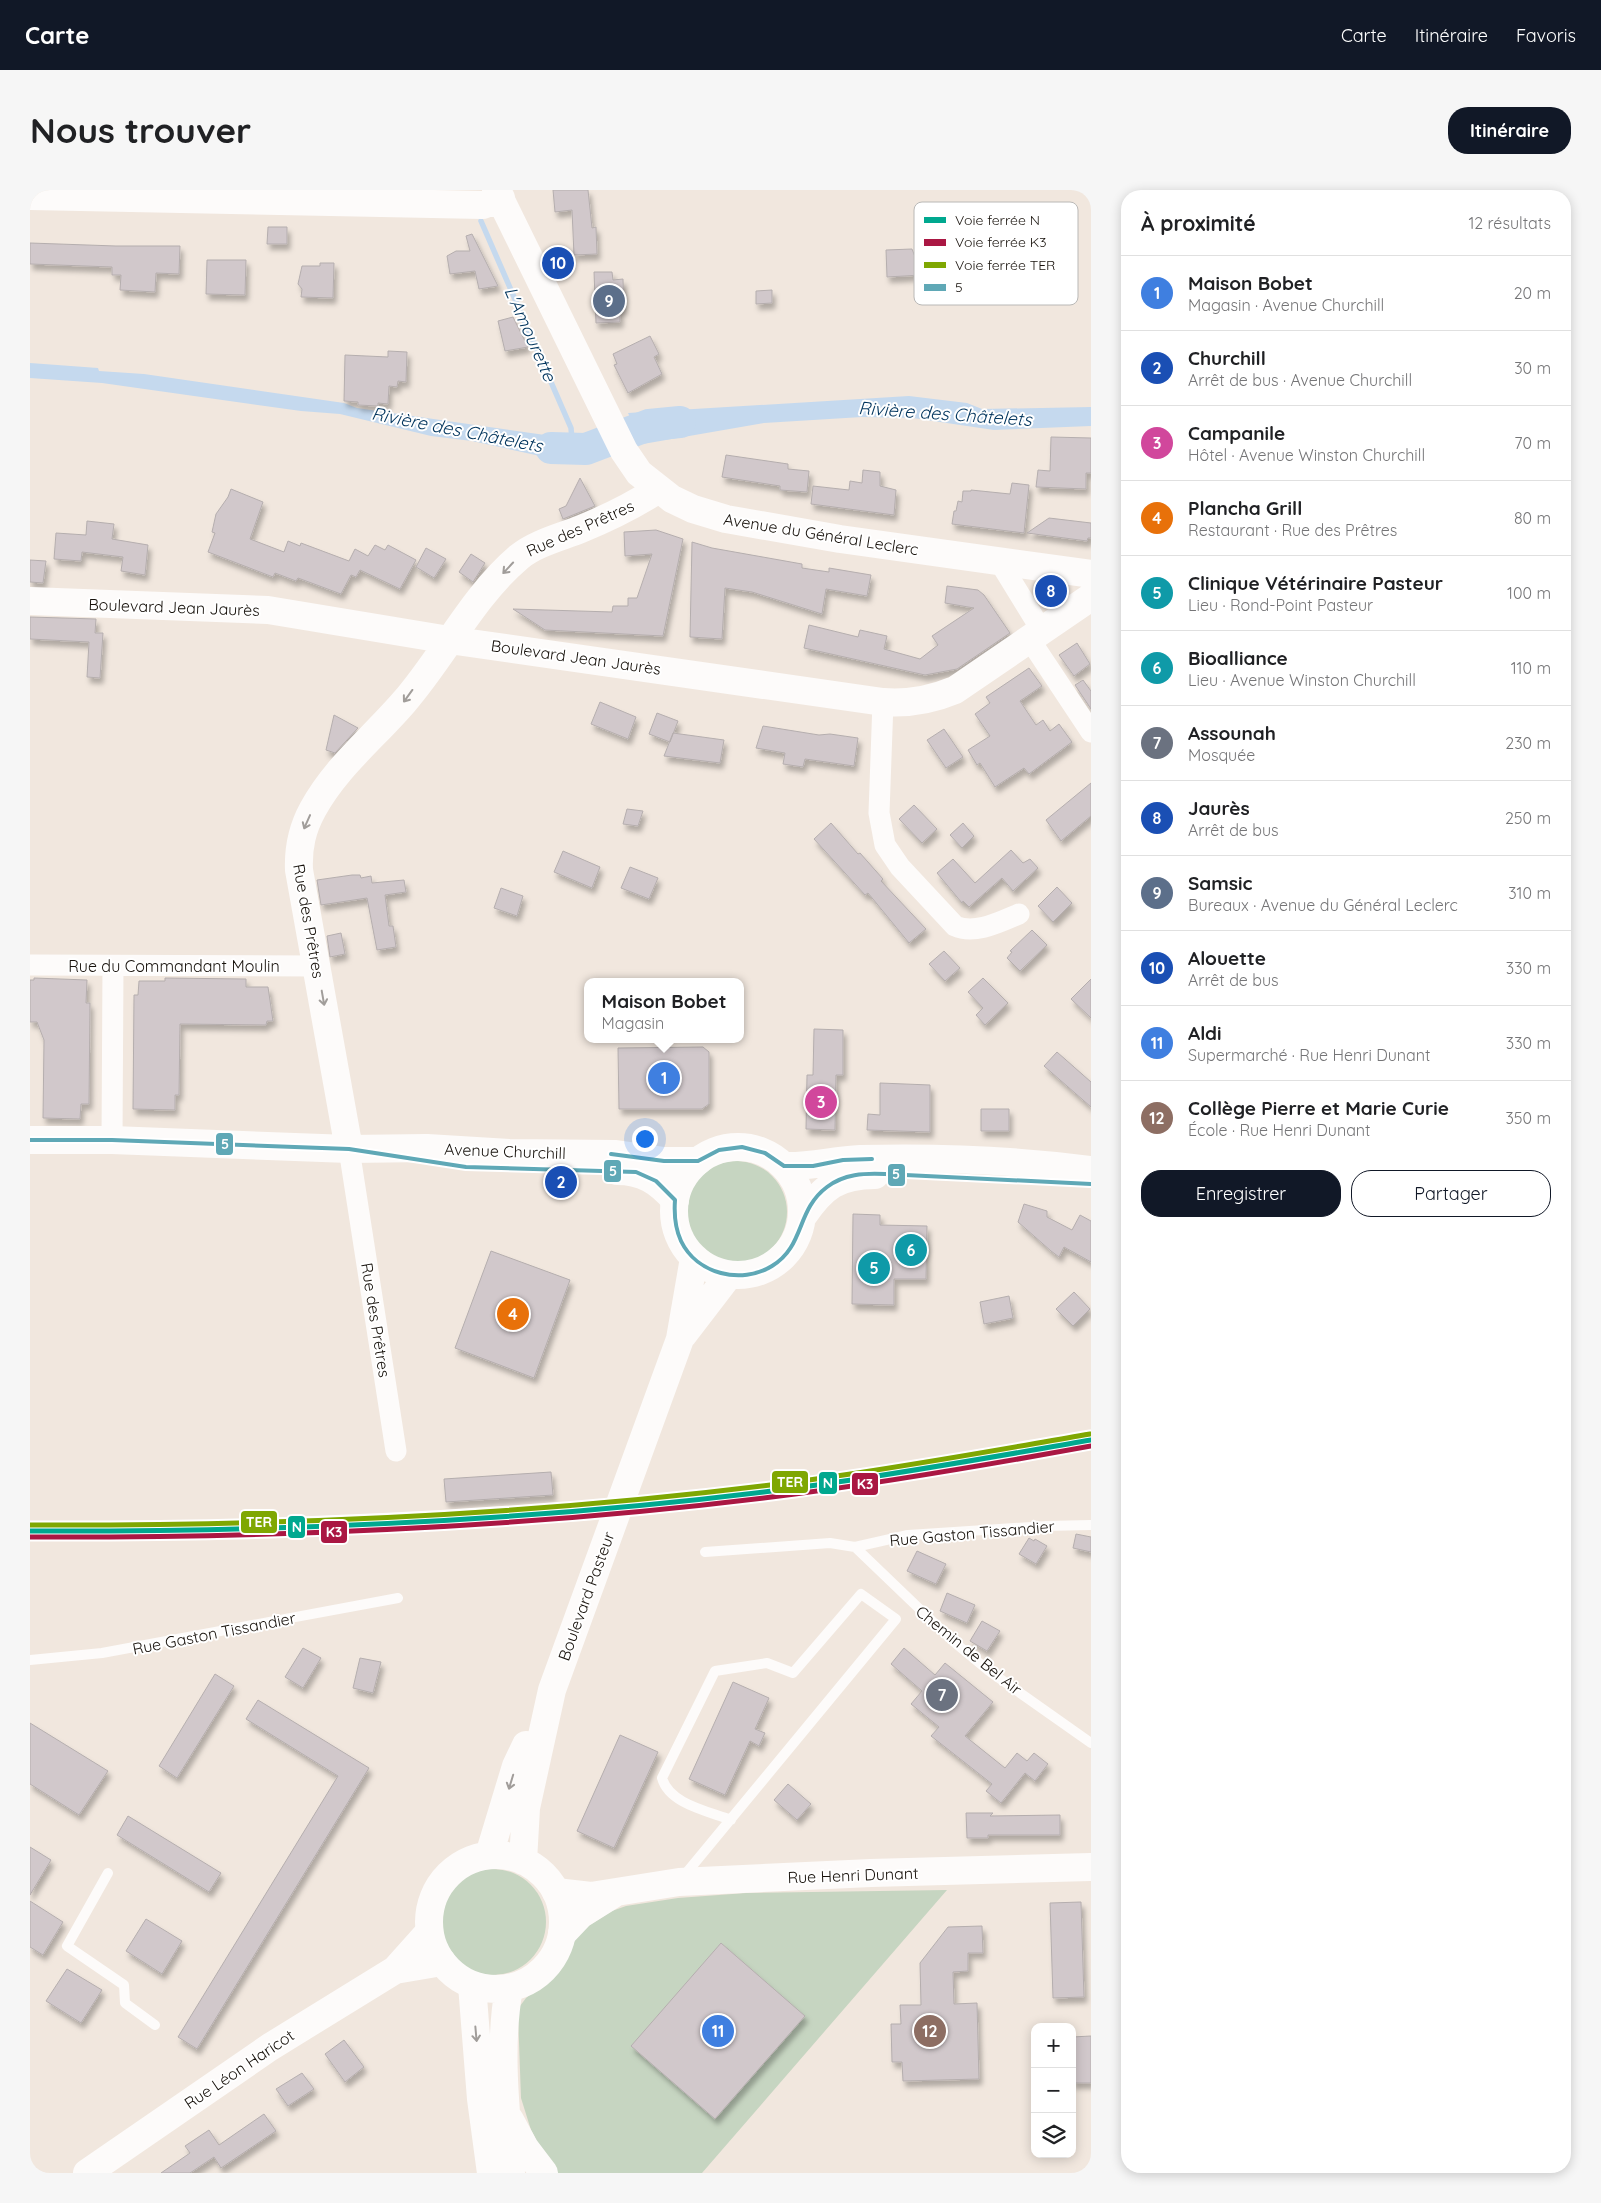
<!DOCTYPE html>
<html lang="fr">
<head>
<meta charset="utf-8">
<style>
  body { margin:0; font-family:Quicksand,sans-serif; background:#f6f6f6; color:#202124 }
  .controls { position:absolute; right:15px; bottom:15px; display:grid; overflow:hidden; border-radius:10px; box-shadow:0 2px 12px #0003 }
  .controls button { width:45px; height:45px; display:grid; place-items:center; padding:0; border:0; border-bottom:1px solid #e0e0e0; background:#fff; color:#202124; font:25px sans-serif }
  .you { position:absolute; left:614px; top:948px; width:18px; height:18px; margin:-12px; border:4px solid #fff; border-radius:50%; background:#1a73e8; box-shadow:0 0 0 8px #1a73e833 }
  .badge { display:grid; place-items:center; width:32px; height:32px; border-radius:50%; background:#111827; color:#fff; font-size:16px; font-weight:700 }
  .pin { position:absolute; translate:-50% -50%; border:2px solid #fff; box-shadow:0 1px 5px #0006 }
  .popup { position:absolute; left:554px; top:788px; width:160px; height:65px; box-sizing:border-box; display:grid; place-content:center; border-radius:10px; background:#fff; filter:drop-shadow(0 1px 4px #0005); font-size:16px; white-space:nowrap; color:#757577 }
  .popup b { font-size:19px; color:#202124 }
  .popup::after { content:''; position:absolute; left:50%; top:100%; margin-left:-10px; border:10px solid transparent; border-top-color:#fff }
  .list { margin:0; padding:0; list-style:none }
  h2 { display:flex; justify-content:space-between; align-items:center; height:65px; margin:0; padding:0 20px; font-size:21px }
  h2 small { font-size:16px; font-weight:400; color:#757577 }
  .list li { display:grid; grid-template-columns:32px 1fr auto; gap:15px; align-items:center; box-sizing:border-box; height:75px; padding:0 20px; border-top:1px solid #e0e0e0 }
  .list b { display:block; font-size:19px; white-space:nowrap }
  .list p { margin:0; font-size:16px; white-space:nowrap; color:#757577 }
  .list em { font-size:16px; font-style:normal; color:#757577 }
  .actions { display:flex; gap:10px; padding:15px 20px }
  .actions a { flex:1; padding:11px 0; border:1px solid #111827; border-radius:20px; text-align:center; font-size:18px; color:#111827 }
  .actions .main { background:#111827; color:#fff }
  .icon { flex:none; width:28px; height:28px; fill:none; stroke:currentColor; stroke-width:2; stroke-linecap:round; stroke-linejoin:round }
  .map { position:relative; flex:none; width:1061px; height:1983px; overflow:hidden; border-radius:20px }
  header { display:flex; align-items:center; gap:30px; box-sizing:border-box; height:70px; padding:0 25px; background:#111827; color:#fff }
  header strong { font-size:24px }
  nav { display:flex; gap:28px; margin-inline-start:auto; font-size:18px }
  .intro { display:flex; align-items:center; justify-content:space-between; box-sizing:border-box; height:120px; padding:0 30px }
  h1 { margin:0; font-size:35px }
  .button { padding:12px 22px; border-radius:20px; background:#111827; color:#fff; font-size:18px; font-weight:700 }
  main { display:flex; gap:30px; padding:0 30px }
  aside { flex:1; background:#fff; border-radius:20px; box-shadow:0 2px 12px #0003 }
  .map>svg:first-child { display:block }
  .green { fill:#c6d5c1 }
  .water { fill:#c5d9ee }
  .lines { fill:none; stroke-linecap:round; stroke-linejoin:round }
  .stream { stroke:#c5d9ee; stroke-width:5.5 }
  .river { stroke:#c5d9ee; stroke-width:32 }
  .building { fill:#d1c8cb; stroke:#b5aeae; filter:url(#shadow) }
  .lane { stroke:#fdfbfa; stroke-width:10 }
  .street { stroke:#fdfbfa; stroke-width:21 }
  .secondary { stroke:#fdfbfa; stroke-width:28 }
  .primary { stroke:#fdfbfa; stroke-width:28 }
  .bus-1-casing { stroke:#fff; stroke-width:8 }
  .bus-1 { stroke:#5fa8b6; stroke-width:4 }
  .rail-1-casing { stroke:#fff; stroke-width:9 }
  .rail-2-casing { stroke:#fff; stroke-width:9 }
  .rail-3-casing { stroke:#fff; stroke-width:9 }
  .rail-1 { stroke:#00a88f; stroke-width:5 }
  .rail-2 { stroke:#aa1743; stroke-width:5 }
  .rail-3 { stroke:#7fa702; stroke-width:5 }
  .oneway { stroke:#a19d9a }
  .labels { text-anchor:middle; stroke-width:4; stroke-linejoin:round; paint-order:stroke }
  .street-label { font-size:16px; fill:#17110b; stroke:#fff }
  .water-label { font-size:18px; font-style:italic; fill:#00345d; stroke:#fff }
  .key { fill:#fff; stroke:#b9b8b6; stroke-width:1 }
  .key-label { font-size:14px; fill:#17110b }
  .line-badge { stroke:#fff; stroke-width:2 }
  .badge-label { font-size:14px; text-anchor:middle; font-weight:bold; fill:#fff }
</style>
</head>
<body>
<header>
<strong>Carte</strong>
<nav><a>Carte</a><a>Itinéraire</a><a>Favoris</a></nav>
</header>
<div class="intro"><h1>Nous trouver</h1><a class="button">Itinéraire</a></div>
<main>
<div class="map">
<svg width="1061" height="1983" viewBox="0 0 1061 1983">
  <defs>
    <filter id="shadow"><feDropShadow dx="3" dy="5.5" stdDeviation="2.5" flood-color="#0004"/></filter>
  </defs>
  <rect width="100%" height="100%" fill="#f1e7de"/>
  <path class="green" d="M655 1022a51 51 0 1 1 102 0a51 51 0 1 1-102 0Z
    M410 1732a53 53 0 1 1 106 0a53 53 0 1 1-106 0Z
    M917,1700L672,1983H524L501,1940L491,1908L488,1824L490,1816L496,1808L517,1791L531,1774L543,1750L552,1740L582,1721L596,1716L648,1708L716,1703Z"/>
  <path class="water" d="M0,173L68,178L69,181L114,184L314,213L327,218L515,245L535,246L544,244L547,246L557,242L570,268L547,274L442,251L401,246L310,224L271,221L72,193L0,188Z
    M879,206L937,213L952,219L1061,217V236L964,240L883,228L832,227L734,233L613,254L598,223Z"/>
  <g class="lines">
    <path class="stream" d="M451,31L541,238L542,250"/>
    <path class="river" d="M521,258L556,259L619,235L650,232"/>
  </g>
  <path class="building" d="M523,0H558L562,38L566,37L567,64L544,65L542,20L525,22Z
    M238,37H257V54H237Z
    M442,44L468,96L449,99L445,81L420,84L417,66L426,61H440L436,46Z
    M0,53L86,56H150L149,84L126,83L125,102L90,100L91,85H82V77L0,74Z
    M882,59L892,85L857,87L856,60Z
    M177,70H216L215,105L176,104Z
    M290,73H304L303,108L271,107L272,99L268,94L272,76H290Z
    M564,82H582L583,90L593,89L594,120H590V132L566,133Z
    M742,100V113L726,114V101Z
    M483,127L498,157L475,161L468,131Z
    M620,146L629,164L624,167L632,184L598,203L584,175L587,174L583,164Z
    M358,161L377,162L376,192L368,191L367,197L359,196L358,214L348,213V216L328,215V212L314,211L315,165L358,167Z
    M1021,247L1061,248V283H1056V299L1006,297L1008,280L1020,281Z
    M696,265L758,274V279L779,281L777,302L750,300V296L692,287Z
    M833,280L850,282V296L866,300L864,325L781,314L783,296L819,300L820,291L832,293Z
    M550,288L565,316L533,329L529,319L536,316Z
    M982,293L999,295L994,343L922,334L924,321H926L928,311L932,312L933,301H941V300L980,304Z
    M201,299L233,312L220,349L254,362L258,351L270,356L271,353L319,371L325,359L338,366L345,355L355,360L358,355L386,370L370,399L330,380L326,387L321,385L311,404L268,388L266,391L245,383L243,387L178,362L185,343L182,342L186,324L198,307Z
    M1019,328L1061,333V348H1058L1057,351L997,343Z
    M57,331L84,334L82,349L118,355L115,385L91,381L93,367L52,362L51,371L24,369L26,343L56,345Z
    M626,340L653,349L633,446L515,440L483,419L582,422L583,416H598V408H607L622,364L595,366L594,342Z
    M662,352L682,358L772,374V378L799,382V378L841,385L837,406L796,399L792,424L722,402L695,398L692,449L660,447Z
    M396,358L416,369L404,388L386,377Z
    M441,364L455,373L443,392L429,382Z
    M0,370L16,371L13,393L0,392Z
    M917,396L948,400L954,405L980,443L927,479L895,485L774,458L779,435L828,447L830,440L857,446L854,459L890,469L908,455L902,446L944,418L915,413Z
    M0,427L66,429L65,443H73L70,488L57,487L59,452L0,449Z
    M1047,453L1060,474L1044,486L1029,465Z
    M999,478L1012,496L990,511L1006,535L1013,530L1020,541L1029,534L1042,552L999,584L994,578L965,597L950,573L947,575L938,560L960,546L945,524L960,513L956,507Z
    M1053,490L1061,501V519L1045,495Z
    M570,512L606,527L598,549L561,534Z
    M627,523L648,531L640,552L619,544Z
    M304,525L328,538L305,563L296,560Z
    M733,536L789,545L800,544L828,548L824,576L775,569L773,577L753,574L755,563L726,558Z
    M914,539L933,567L916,578L897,550Z
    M643,543L694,550L690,573L634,566Z
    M1061,593V626L1031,651L1016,630Z
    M884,615L907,639L892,653L869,629Z
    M597,619L613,621L608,636L593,634Z
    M801,633L828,664L830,663L853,689L851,691L896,739L879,753L838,703L835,705L784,649Z
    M933,633L944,646L932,658L920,645Z
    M981,660L993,673L1000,669L1008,678L983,701L972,688L939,717L933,711L932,713L907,683L923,669L945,693Z
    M533,661L570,677L562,698L524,682Z
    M600,677L628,688L619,709L591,698Z
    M322,685H330L331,688L341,686L342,693L374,690L376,702L355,705L359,736H363L366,757L347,760L337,708L291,715L287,690Z
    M1027,697L1042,713L1023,732L1008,716Z
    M471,698L493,706L487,726L464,718Z
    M1002,740L1017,755L990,781L977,768L982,762L980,761Z
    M311,743L315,764L300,767L297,746Z
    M914,761L930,778L915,791L899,774Z
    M4,788L57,790L56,813H60L59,914H51L50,929L13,928L14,850L7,832H0V790H4Z
    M135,788L216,789V797H238L243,831H237L236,835L150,834L149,905H145V920L103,919L104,805H108L109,791H135Z
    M953,788L978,813L955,835L946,825L953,818L938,802Z
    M1061,789V828L1041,809Z
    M784,839L813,840V885H806L805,940L776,939L777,885H783Z
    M673,857L679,862V914L672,919H589L588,858Z
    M1027,862L1061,892V917L1014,876Z
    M850,893L900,895V942L837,940L838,924L850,925Z
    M951,919H979V941H951Z
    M994,1014L1017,1021V1027L1042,1040L1050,1025L1061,1031V1072L1034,1057L1029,1067L1021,1061L988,1032Z
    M823,1024L850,1025V1035L897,1036L896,1089H864V1115L822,1114Z
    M461,1061L540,1090L504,1188L425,1158Z
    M1044,1102L1060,1119L1043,1136L1026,1119Z
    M979,1106L983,1128L954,1134L950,1112Z
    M521,1282L523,1305L416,1312L414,1289Z
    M1046,1344L1061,1347V1362L1043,1358Z
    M999,1348L1004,1351L1005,1349L1017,1356L1006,1374L989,1364Z
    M887,1361L916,1374L906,1394L877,1381Z
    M917,1403L945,1415L937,1433L910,1421Z
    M952,1431L970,1441L957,1461L940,1451Z
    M273,1458L291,1468L273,1498L255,1487Z
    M874,1458L905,1485L915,1473L963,1512L935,1546L975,1578L987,1563L997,1571L1004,1563L1018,1574L1005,1591L995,1583L971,1613L956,1601L962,1594L901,1546L909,1537L881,1514L892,1501L861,1474Z
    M330,1468L351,1472L343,1503L323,1498Z
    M185,1484L204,1496L147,1588L129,1576Z
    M703,1492L739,1508L725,1539L735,1543L729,1556L720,1551L695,1605L659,1589Z
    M228,1510L339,1578L167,1859L148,1847L308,1586L216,1529Z
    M0,1533L78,1581L49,1625L0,1594Z
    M590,1545L628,1562L584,1658L547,1641Z
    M758,1594L781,1614L767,1630L744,1610Z
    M936,1623H963L960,1626L1030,1625V1645H958V1648H937Z
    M98,1626L191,1683L179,1702L87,1645Z
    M0,1657L21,1670L0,1705Z
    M0,1711L33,1732L13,1765L0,1757Z
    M1051,1712L1054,1807L1023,1808L1020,1713Z
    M116,1729L152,1751L132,1784L96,1761Z
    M952,1736L953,1763H938V1781L923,1782L924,1814L947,1813L949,1889L873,1891L872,1872H862L861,1834H871L870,1815H891L890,1773L918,1737Z
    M691,1753L775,1826L685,1929L601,1856Z
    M37,1779L72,1800L51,1833L16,1811Z
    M1061,1846V1893H1042V1847Z
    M314,1850L334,1877L315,1892L295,1864Z
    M272,1883L284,1899L258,1916L246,1899Z
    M234,1924L246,1941L191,1978L184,1967L160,1983H131L160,1963L155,1956L179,1940L189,1955Z"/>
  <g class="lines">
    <path class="lane" d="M825,1357L924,1452L959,1481L1061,1553
      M675,1362L800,1353L825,1357L878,1345L1016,1336L1061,1335
      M0,1470L72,1463L368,1408
      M78,1683L37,1756L94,1795L95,1813L125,1835
      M653,1687L866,1429L831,1404L763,1483L737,1473L685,1481L632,1588C639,1614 678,1621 701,1630"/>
    <path class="street" d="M969,371L1012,441
      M1000,450L1061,542
      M853,512L849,623L855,655L870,677L925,736C945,745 970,732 989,724
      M0,775L287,776
      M82,950L83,776
      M319,959L366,1261"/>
    <path class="secondary" d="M466,0L594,261L609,283L642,309L663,319L696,329L810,349L1061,384
      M0,6L453,15L471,8
      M0,411L238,420L419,450L853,512C878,514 901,510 925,500L1061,407
      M0,950H82L319,959L397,958L479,963L586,964L634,971H668
      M319,959L269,680C268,657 272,639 283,619C306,577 343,548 374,512C414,466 442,407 489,367C506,353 531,347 551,339C578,328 604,315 629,299
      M587,981C613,981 628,991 645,1010
      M526,1702L561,1706L649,1692L841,1683L1061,1677
      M532,1744L550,1725L582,1705
      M365,1780L412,1772
      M57,1983L240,1857L365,1780L399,1742"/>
    <path class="primary" d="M644 1021a64 64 0 1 1 128 0a64 64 0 1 1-128 0Z
      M754,976C780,977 804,970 830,969C907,967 984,970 1061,980
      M773,1026C793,997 808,985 845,985
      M653,1145L699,1085
      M459,1665L486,1576L496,1555
      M399 1732a67 67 0 1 1 134 0a67 67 0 1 1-134 0Z
      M493,1671L496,1618L522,1500L650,1149L664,1068
      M442,1795L451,1909L461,1983
      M479,1798C468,1859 476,1922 481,1983
      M480,1930L495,1958L514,1983"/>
    <defs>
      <path id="bus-1" d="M0,950H82L319,959L436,977L606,982L626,991L645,1010C644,1024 645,1038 651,1051C667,1084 711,1095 742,1076C775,1056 766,1020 797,997C814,984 834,983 855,984L1061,994
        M581,964L634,971H668L689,960L712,957L735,963L754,976H783L813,970L842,969"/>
    </defs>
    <use href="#bus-1" class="bus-1-casing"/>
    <use href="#bus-1" class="bus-1"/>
    <defs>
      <path id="rail-1" d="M0,1341C255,1342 511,1331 765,1298C864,1285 962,1267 1061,1250"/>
      <path id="rail-2" d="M0,1347C255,1348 511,1337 765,1304C864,1291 962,1274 1061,1256"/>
      <path id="rail-3" d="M0,1335C255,1336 511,1325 764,1292C863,1279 961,1261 1060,1244"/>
    </defs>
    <use href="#rail-1" class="rail-1-casing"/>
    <use href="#rail-2" class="rail-2-casing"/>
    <use href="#rail-3" class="rail-3-casing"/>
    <use href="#rail-1" class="rail-1"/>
    <use href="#rail-2" class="rail-2"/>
    <use href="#rail-3" class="rail-3"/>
  </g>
  <defs><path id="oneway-shaft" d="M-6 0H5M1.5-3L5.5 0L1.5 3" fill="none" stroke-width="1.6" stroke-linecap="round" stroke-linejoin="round" transform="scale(1.25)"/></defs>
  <g class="oneway">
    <use href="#oneway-shaft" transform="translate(478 378) rotate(133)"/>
    <use href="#oneway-shaft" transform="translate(378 506) rotate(126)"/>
    <use href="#oneway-shaft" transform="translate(277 632) rotate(114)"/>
    <use href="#oneway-shaft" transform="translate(293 808) rotate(80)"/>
    <use href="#oneway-shaft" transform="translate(481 1592) rotate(107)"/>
    <use href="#oneway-shaft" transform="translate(446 1844) rotate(85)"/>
  </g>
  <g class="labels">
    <g class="street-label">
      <text transform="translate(550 338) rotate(-24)" y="6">Rue des Prêtres</text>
      <text transform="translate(791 344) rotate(9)" y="6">Avenue du Général Leclerc</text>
      <text transform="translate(144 417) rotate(2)" y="6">Boulevard Jean Jaurès</text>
      <text transform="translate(546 467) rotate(8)" y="6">Boulevard Jean Jaurès</text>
      <text transform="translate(279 731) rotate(80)" y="6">Rue des Prêtres</text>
      <text x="144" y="782">Rue du Commandant Moulin</text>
      <text transform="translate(475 961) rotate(2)" y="6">Avenue Churchill</text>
      <text transform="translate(346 1130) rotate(81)" y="6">Rue des Prêtres</text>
      <text transform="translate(942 1343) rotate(-5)" y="6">Rue Gaston Tissandier</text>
      <text transform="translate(556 1406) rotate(-70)" y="6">Boulevard Pasteur</text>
      <text transform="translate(184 1443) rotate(-11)" y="6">Rue Gaston Tissandier</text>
      <text transform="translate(939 1460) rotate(39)" y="6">Chemin de Bel Air</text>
      <text transform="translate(823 1685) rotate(-2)" y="6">Rue Henri Dunant</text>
      <text transform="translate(209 1879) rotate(-34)" y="6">Rue Léon Haricot</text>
    </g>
    <g class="water-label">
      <text transform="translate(500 144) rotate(66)" y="6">L'Amourette</text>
      <text transform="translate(915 224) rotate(4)" y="6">Rivière des Châtelets</text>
      <text transform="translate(427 240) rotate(11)" y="6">Rivière des Châtelets</text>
    </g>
  </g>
  <rect x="884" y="12" width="164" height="103" rx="8" class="key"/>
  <rect x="894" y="27" width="22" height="6" fill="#00a88f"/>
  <rect x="894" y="49" width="22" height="7" fill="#aa1743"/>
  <rect x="894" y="72" width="22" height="6" fill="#7fa702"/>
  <rect x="894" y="94" width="22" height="7" fill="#5fa8b6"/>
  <g class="key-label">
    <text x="925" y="35">Voie ferrée N</text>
    <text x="925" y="57">Voie ferrée K3</text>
    <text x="925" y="80">Voie ferrée TER</text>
    <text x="925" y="102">5</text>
  </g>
  <g class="line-badge">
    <rect x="185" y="942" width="19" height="24" rx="5" fill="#5fa8b6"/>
    <rect x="573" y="969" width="19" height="24" rx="5" fill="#5fa8b6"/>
    <rect x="857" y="973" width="19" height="24" rx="5" fill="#5fa8b6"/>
    <rect x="741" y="1280" width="38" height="24" rx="5" fill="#7fa702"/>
    <rect x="788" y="1281" width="20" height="24" rx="5" fill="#00a88f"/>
    <rect x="821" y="1282" width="28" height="24" rx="5" fill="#aa1743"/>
    <rect x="210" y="1320" width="38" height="24" rx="5" fill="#7fa702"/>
    <rect x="257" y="1325" width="19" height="24" rx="5" fill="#00a88f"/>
    <rect x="290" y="1330" width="28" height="24" rx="5" fill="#aa1743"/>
  </g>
  <g class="badge-label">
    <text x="195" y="959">5</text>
    <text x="583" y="986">5</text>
    <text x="866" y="989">5</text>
    <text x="760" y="1297">TER</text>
    <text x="798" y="1298">N</text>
    <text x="835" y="1299">K3</text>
    <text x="229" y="1337">TER</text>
    <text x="267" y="1342">N</text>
    <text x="304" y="1347">K3</text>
  </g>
</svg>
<div class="controls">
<button>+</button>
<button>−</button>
<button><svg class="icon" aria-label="layers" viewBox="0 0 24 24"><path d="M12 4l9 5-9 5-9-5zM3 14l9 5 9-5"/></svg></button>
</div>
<div class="you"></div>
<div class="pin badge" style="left:634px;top:888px;background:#3f7fe0">1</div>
<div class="popup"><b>Maison Bobet</b>Magasin</div>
<div class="pin badge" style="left:531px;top:992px;background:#1a4fb4">2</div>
<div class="pin badge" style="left:791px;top:912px;background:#d1479c">3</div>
<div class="pin badge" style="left:483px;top:1124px;background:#e8710a">4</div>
<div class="pin badge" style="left:844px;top:1078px;background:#0f9aa8">5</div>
<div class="pin badge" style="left:881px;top:1060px;background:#0f9aa8">6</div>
<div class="pin badge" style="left:912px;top:1505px;background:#6b7280">7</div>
<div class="pin badge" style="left:1021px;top:401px;background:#1a4fb4">8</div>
<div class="pin badge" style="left:579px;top:111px;background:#5c6f8a">9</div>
<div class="pin badge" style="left:528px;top:73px;background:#1a4fb4">10</div>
<div class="pin badge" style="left:688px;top:1841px;background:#3f7fe0">11</div>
<div class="pin badge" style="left:900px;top:1841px;background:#8d6e63">12</div>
</div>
<aside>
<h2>À proximité<small>12 résultats</small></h2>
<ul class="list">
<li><span class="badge" style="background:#3f7fe0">1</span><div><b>Maison Bobet</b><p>Magasin · Avenue Churchill</p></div><em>20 m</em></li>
<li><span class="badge" style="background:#1a4fb4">2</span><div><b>Churchill</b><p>Arrêt de bus · Avenue Churchill</p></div><em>30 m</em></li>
<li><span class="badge" style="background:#d1479c">3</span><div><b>Campanile</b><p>Hôtel · Avenue Winston Churchill</p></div><em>70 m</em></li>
<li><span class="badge" style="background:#e8710a">4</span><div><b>Plancha Grill</b><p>Restaurant · Rue des Prêtres</p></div><em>80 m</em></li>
<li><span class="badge" style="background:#0f9aa8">5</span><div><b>Clinique Vétérinaire Pasteur</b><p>Lieu · Rond-Point Pasteur</p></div><em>100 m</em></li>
<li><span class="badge" style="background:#0f9aa8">6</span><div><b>Bioalliance</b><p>Lieu · Avenue Winston Churchill</p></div><em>110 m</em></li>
<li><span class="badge" style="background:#6b7280">7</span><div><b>Assounah</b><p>Mosquée</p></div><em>230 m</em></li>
<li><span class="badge" style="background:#1a4fb4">8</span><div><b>Jaurès</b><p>Arrêt de bus</p></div><em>250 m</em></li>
<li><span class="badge" style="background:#5c6f8a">9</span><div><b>Samsic</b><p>Bureaux · Avenue du Général Leclerc</p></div><em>310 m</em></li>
<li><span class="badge" style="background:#1a4fb4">10</span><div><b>Alouette</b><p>Arrêt de bus</p></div><em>330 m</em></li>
<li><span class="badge" style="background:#3f7fe0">11</span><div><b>Aldi</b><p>Supermarché · Rue Henri Dunant</p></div><em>330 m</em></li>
<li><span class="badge" style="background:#8d6e63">12</span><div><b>Collège Pierre et Marie Curie</b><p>École · Rue Henri Dunant</p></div><em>350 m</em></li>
</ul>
<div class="actions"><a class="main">Enregistrer</a><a>Partager</a></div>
</aside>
</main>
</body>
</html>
